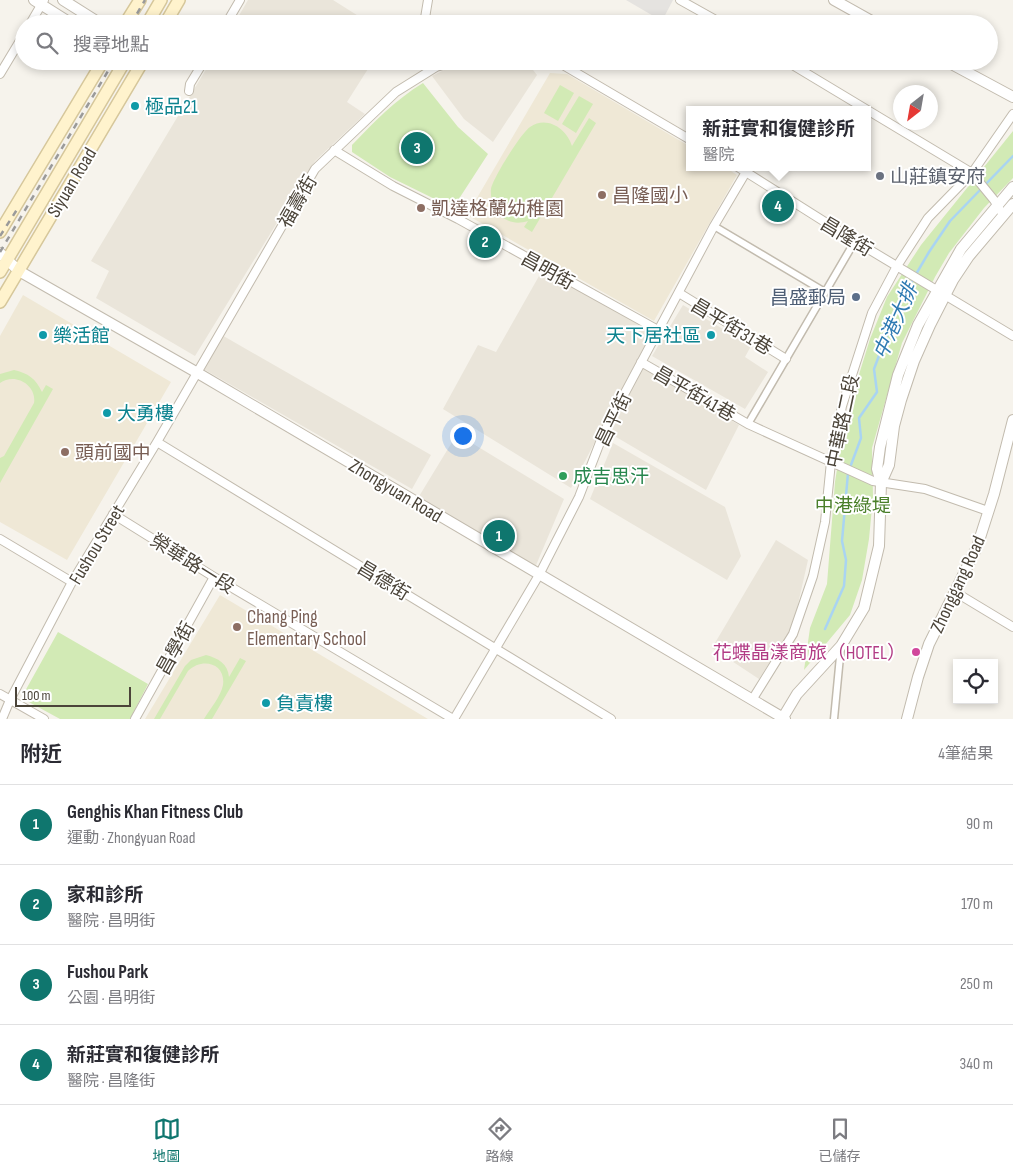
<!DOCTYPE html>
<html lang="zh-TW">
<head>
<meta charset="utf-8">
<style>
  body { margin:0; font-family:"Sofia Sans Condensed","Noto Sans TC",sans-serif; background:#f7f7f7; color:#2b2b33 }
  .controls { position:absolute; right:15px; bottom:15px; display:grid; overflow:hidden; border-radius:0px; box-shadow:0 2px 8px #0003 }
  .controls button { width:45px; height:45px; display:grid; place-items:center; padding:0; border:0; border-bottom:1px solid #e1e1e2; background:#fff; color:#2b2b33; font:25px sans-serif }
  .compass { position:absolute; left:893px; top:85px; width:45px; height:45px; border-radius:50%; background:#fff; box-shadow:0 2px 8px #0003; rotate:211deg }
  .scale { position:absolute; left:15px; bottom:12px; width:116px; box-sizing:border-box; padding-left:5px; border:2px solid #4b4439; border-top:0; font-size:14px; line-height:18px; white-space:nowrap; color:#4b4439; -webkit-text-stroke:4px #fff; paint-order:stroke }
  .you { position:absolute; left:462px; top:435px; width:18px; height:18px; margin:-12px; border:4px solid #fff; border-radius:50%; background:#1a73e8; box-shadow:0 0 0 8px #1a73e833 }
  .badge { display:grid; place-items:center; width:32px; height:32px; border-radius:50%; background:#0f766e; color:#fff; font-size:16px; font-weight:700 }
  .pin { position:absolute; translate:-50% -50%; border:2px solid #fff; box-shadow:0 1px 5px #0006 }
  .popup { position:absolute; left:686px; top:106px; width:185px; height:65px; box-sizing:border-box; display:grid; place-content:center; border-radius:0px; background:#fff; filter:drop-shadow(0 1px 4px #0005); font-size:16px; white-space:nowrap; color:#7c7c81 }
  .popup b { font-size:19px; color:#2b2b33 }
  .popup::after { content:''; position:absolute; left:50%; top:100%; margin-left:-10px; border:10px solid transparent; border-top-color:#fff }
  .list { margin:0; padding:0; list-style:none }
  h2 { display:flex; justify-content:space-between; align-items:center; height:65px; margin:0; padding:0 20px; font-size:21px }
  h2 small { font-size:16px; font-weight:400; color:#7c7c81 }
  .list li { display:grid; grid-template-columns:32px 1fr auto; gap:15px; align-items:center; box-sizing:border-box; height:80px; padding:0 20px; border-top:1px solid #e1e1e2 }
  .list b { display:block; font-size:19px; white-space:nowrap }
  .list p { margin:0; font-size:16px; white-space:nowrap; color:#7c7c81 }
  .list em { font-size:16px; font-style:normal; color:#7c7c81 }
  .icon { flex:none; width:28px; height:28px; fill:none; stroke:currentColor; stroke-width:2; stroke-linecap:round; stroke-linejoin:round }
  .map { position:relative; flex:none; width:1013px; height:719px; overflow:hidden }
  .search { position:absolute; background:#fff; box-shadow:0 2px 8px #0003; left:15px; right:15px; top:15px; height:55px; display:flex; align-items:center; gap:12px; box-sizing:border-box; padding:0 18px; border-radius:28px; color:#7c7c81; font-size:19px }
  .sheet { height:385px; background:#fff }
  nav { display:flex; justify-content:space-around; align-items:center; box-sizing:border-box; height:70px; border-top:1px solid #e1e1e2; background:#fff; font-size:14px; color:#7c7c81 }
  nav a { display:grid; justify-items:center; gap:2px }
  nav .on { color:#0f766e }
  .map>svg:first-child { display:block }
  .residential { fill:#eae5da }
  .education { fill:#efe8d6 }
  .green { fill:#d2eab5 }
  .parking { fill:#e5e3e0 }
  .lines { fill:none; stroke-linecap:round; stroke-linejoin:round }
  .stream { stroke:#a9d4f2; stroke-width:2.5 }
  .pedestrian-casing { stroke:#c2bbae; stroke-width:9 }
  .minor-casing { stroke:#c2bbae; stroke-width:10 }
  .tertiary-casing { stroke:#c2bbae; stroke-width:12 }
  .secondary-casing { stroke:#d6c79b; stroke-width:14 }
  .pedestrian { stroke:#fff; stroke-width:6 }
  .minor { stroke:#fff; stroke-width:8 }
  .tertiary { stroke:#fff; stroke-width:10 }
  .secondary { stroke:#fff3cd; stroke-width:11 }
  .rail { stroke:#9a9a9a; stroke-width:2.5; stroke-dasharray:6 6; stroke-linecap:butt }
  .culture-dot { fill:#0f9aa8; stroke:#fff; stroke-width:2 }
  .worship-dot { fill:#6b7280; stroke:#fff; stroke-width:2 }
  .education-dot { fill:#8d6e63; stroke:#fff; stroke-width:2 }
  .service-dot { fill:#5c6f8a; stroke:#fff; stroke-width:2 }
  .leisure-dot { fill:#2e9e5b; stroke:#fff; stroke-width:2 }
  .hotel-dot { fill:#d1479c; stroke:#fff; stroke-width:2 }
  .labels { text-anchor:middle; stroke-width:4; stroke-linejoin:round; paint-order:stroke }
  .culture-label { font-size:19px; fill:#0d838f; stroke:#fff; text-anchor:start }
  .worship-label { font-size:19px; fill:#5b616d; stroke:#fff; text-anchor:start }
  .street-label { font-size:19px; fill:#4b4439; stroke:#fff }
  .education-label { font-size:19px; fill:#785e54; stroke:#fff; text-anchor:start }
  .service-label { font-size:19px; fill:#4e5e75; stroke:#fff; text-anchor:end }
  .leisure-label { font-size:19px; fill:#27864d; stroke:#fff; text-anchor:start }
  .park-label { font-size:19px; fill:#4a7f2a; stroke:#fff }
  .hotel-label { font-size:19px; fill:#b23c85; stroke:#fff; text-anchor:end }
  .water-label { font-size:20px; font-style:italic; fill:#2e7ab2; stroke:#fff }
</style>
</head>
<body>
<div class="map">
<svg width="1013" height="719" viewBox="0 0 1013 719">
  <rect width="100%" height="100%" fill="#f6f3ec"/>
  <path class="residential" d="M248,0H333L360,17L387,24H234Z
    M211,61H373L347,102L365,114L315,161L195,356L96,298L109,271L91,261Z
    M474,61H526L537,75L493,142L464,119L432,76L444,70Z
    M543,269L653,330L571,488L443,409L478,345L496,352Z
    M683,305L751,346L745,357L768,372L745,409L652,356Z
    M220,334L431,455L412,489L200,367Z
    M641,366L739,425L706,490L606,431Z
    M457,434L564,499L534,570L418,498Z
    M613,443L725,507L741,556L727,580L590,499Z
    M776,540L808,560L793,626L759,679L712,648Z"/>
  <path class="education" d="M550,73L567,74L689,146V167H725L737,175L654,321L467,215Z
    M23,295L171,382L67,560L0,522V336Z
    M220,595L428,719H145Z"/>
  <path class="green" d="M423,83L458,127L488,154L453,208L390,177L352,152V145C374,122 395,100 423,83Z
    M560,85L574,93L558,121L544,113Z
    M579,96L593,104L576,133L562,124Z
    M589,118L596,123L532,232L524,227L528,221C518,224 510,223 502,217C494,211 490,199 491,189C493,178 521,133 530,127C547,115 567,129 572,146Z
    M1013,131V178L984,208L949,253L935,277L902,343L872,448L873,497L869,539L862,580L850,615L804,670L810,628L827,584L835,482L842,437L852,397L870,339L887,297L921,245Z
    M14,370C28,373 36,379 42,392L46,385L53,389L0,483V458L4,456L34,403C37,385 15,372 0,383V374Z
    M58,632L148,684L130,719H60L27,701L24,693Z
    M206,655C218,658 228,664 229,677L240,658L246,661L212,719H204C210,709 221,696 223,685C226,663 202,657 188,671L160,719H154L185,666L191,660Z"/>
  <path class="parking" d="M626,0H673L662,21Z"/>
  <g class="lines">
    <path class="stream" d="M825,629L844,586L846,560L842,541L848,473L861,438L859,418L877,392L874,369L898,305L929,252L950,221L1013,156"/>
    <defs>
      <path id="pedestrian" d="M714,226L825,292
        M748,424L855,241
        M834,719L841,646"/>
      <path id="minor" d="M680,0L723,24
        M30,24L44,0
        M226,24L240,0
        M424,24L428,0
        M552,61L563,65L689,139
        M786,61L972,173L994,200L1003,215
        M0,74L24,34
        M189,91L190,84L204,61
        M334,150L393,186L458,219L658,330
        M738,167L855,241L1013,336
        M679,293L786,359
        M641,362L748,424L873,481L925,489L988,511
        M157,442L611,719
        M113,514L214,577L453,719
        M0,539L72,582
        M955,592L1013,627
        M0,694L44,719
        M752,700L793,634L813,576L825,522L831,462L842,406L872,313L897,266L928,218L972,173L1013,114
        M2,719L10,700L72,582L157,442L315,169L396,92L436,67L457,61
        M135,719L214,577
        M454,719L539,575L579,497L604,432L714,226L746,172"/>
      <path id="tertiary" d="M34,0L72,24
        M63,0L101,24
        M834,0L877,24
        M946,61L1013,97
        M0,253L19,271L196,372L785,719
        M881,483L889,465L894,426L901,400L914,361L930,325L953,280L969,256L1013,204
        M782,719L797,694L841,646L864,608L879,546L881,483L877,469L880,447L898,375L918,325L961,249L1013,187
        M907,719L918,677L929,644L977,547L994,494L1013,420"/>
      <path id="secondary" d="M125,24L140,0
        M147,24L161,0
        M165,24L179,0
        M0,232L103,61
        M0,272L125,61
        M0,302L143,61"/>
    </defs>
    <use href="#pedestrian" class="pedestrian-casing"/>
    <use href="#minor" class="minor-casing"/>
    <use href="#tertiary" class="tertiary-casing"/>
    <use href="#secondary" class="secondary-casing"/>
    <use href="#pedestrian" class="pedestrian"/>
    <use href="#minor" class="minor"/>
    <use href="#tertiary" class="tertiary"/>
    <use href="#secondary" class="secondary"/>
    <path class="rail" d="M131,24L145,0
      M0,236L18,208
      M0,252L114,61"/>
  </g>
  <g class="culture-dot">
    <circle cx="135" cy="106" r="5"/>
    <circle cx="43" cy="335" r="5"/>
    <circle cx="711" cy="335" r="5"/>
    <circle cx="107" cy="413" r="5"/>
    <circle cx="266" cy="703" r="5"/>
  </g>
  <circle class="worship-dot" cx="880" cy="176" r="5"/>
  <g class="education-dot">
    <circle cx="602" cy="195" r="5"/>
    <circle cx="421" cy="208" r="5"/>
    <circle cx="65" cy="452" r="5"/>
    <circle cx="237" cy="627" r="5"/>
  </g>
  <circle class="service-dot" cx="856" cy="297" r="5"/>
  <circle class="leisure-dot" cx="563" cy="476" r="5"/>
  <circle class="hotel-dot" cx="916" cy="652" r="5"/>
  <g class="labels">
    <g class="culture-label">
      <text x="145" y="113">極品21</text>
      <text x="53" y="342">樂活館</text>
      <text x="701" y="342" text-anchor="end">天下居社區</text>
      <text x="117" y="420">大勇樓</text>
      <text x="276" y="710">負責樓</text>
    </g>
    <g class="worship-label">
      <text x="890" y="183">山莊鎮安府</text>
    </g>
    <g class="street-label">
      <text transform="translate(71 182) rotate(-59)" y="7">Siyuan Road</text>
      <text transform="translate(297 201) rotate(-60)" y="7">福壽街</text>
      <text transform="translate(847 236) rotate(31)" y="7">昌隆街</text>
      <text transform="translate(548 270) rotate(29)" y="7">昌明街</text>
      <text transform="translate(732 326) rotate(31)" y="7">昌平街31巷</text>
      <text transform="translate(695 393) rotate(30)" y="7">昌平街41巷</text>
      <text transform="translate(613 419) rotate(-64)" y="7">昌平街</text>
      <text transform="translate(842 421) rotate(-78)" y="7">中華路二段</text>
      <text transform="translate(396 490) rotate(31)" y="7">Zhongyuan Road</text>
      <text transform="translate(96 544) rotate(-59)" y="7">Fushou Street</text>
      <text transform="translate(193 563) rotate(32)" y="7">榮華路一段</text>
      <text transform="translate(384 580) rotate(31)" y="7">昌德街</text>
      <text transform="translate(957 584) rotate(-65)" y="7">Zhonggang Road</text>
      <text transform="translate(175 648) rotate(-61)" y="7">昌學街</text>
    </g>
    <g class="education-label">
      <text x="612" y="202">昌隆國小</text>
      <text x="431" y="215">凱達格蘭幼稚園</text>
      <text x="75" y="459">頭前國中</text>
      <text x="247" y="623">Chang Ping<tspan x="247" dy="22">Elementary School</tspan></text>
    </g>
    <g class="service-label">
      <text x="846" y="304">昌盛郵局</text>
    </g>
    <g class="leisure-label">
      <text x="573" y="483">成吉思汗</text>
    </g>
    <g class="park-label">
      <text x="853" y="512">中港綠堤</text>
    </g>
    <g class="hotel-label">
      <text x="906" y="659">花蝶晶漾商旅（HOTEL）</text>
    </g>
    <g class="water-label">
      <text transform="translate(895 321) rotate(-66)" y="7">中港大排</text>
    </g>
  </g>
</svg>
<div class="controls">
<button><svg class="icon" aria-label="locate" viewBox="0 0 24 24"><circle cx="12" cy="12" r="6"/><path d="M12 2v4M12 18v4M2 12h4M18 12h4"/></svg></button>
</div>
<svg class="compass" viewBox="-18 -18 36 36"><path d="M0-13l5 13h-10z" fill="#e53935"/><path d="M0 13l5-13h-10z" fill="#7c7c81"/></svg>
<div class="scale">100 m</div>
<div class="you"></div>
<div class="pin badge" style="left:499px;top:536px">1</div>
<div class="pin badge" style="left:485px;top:242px">2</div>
<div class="pin badge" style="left:417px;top:148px">3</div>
<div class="pin badge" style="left:778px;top:206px">4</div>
<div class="popup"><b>新莊實和復健診所</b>醫院</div>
<div class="search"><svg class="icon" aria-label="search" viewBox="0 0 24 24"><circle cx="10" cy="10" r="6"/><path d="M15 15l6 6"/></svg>搜尋地點</div>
</div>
<section class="sheet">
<h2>附近<small>4筆結果</small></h2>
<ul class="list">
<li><span class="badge">1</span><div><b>Genghis Khan Fitness Club</b><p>運動 · Zhongyuan Road</p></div><em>90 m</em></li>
<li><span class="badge">2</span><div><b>家和診所</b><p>醫院 · 昌明街</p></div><em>170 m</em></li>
<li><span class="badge">3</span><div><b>Fushou Park</b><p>公園 · 昌明街</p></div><em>250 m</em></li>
<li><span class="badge">4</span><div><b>新莊實和復健診所</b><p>醫院 · 昌隆街</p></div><em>340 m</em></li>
</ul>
</section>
<nav>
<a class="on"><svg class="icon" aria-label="map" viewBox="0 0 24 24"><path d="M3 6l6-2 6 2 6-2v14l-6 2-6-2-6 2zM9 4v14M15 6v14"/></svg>地圖</a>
<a><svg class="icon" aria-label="directions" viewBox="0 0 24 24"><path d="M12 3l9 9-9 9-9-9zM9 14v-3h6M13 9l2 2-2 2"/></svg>路線</a>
<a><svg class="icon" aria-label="saved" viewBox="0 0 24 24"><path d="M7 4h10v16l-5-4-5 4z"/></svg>已儲存</a>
</nav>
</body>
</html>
